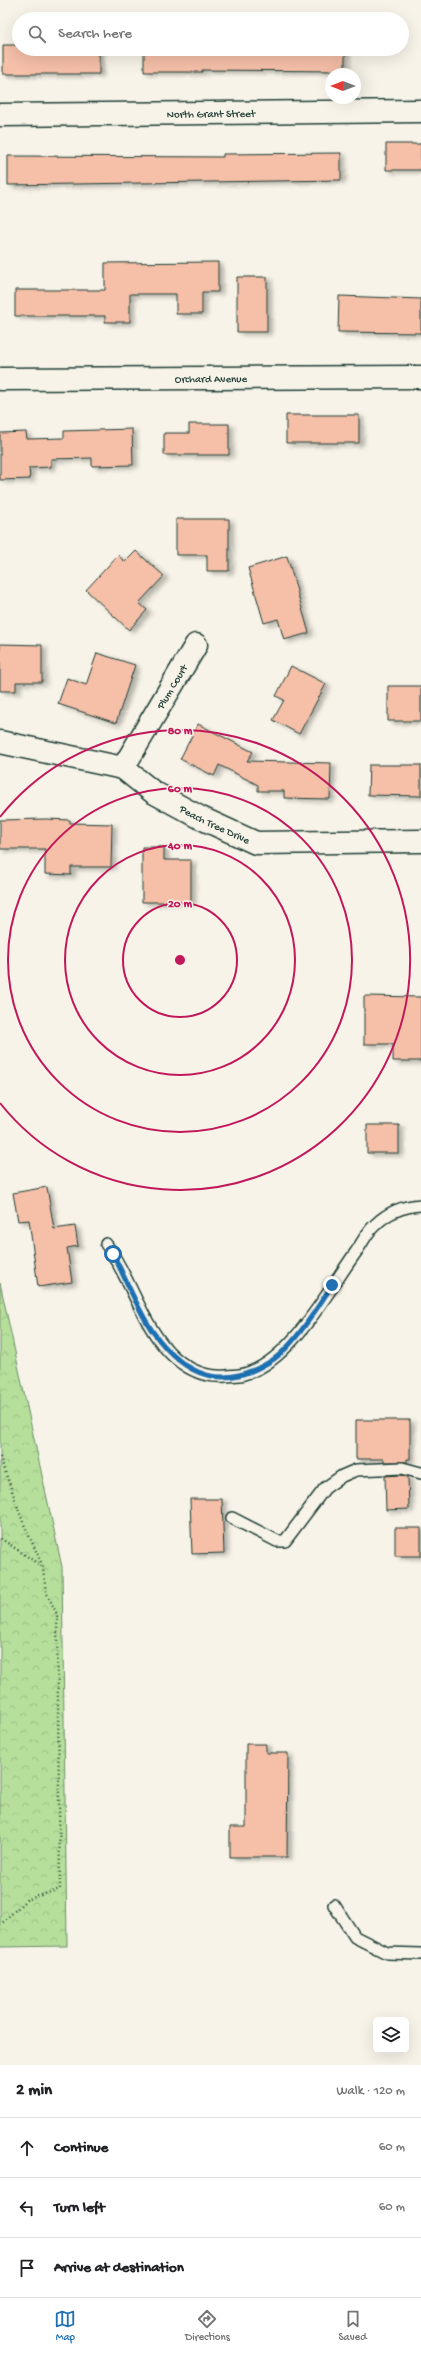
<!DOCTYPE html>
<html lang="en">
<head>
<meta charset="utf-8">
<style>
  body { margin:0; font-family:"Gochi Hand",sans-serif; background:#f2f2f2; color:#202124 }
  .controls { position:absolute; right:12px; bottom:12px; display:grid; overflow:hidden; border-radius:6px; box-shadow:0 4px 16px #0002 }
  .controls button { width:36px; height:36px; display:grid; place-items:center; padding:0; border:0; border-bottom:1px solid #e0e0e0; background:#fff; color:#202124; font:20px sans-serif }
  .compass { position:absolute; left:325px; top:68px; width:36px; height:36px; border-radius:50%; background:#fff; box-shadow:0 4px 16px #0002; rotate:270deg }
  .stop { position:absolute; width:12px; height:12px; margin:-9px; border:3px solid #1f6fb2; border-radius:50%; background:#fff }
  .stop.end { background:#1f6fb2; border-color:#fff; box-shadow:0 1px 4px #0008 }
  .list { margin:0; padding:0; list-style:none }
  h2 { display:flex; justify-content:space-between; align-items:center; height:52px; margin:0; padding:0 16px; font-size:17px }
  h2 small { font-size:13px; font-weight:400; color:#757577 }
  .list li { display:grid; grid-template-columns:26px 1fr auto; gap:12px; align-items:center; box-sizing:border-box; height:60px; padding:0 16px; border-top:1px solid #e0e0e0 }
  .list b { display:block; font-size:15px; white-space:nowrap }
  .list em { font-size:13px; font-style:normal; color:#757577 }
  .icon { flex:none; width:22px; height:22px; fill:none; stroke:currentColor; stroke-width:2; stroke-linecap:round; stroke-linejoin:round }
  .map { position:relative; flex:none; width:421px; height:2065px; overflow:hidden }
  .search { position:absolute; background:#fff; box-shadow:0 4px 16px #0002; left:12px; right:12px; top:12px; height:44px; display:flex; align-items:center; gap:10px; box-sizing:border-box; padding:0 14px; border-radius:22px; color:#757577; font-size:15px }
  .sheet { height:232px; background:#fff }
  nav { display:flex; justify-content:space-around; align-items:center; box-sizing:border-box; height:56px; border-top:1px solid #e0e0e0; background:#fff; font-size:11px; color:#757577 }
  nav a { display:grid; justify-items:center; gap:2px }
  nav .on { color:#1f6fb2 }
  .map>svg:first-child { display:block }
  .park { fill:url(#park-crowns); stroke:#6a8e68 }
  .building { fill:#f5bfa8; stroke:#1f3d34; filter:url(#shadow) }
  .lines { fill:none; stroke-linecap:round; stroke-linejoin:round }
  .service-casing { stroke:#1f3d34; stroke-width:14 }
  .minor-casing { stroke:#1f3d34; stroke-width:25 }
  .path { stroke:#1f3d34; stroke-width:2.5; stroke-dasharray:1 3; stroke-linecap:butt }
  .service { stroke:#f7f3e8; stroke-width:11 }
  .minor { stroke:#f7f3e8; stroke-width:22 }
  .route { stroke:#1f6fb2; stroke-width:5 }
  .ring { fill:none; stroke:#c2185b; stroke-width:2 }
  .labels { text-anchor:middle; stroke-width:3; stroke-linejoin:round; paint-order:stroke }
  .street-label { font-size:11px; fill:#1f3d34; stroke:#f7f3e8 }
  .centre { fill:#c2185b; stroke:#f7f3e8; stroke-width:2 }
  .ring-label { font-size:12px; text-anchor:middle; font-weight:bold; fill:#c2185b; stroke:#f7f3e8; stroke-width:3; stroke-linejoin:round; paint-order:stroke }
</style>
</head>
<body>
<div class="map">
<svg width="421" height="2065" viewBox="0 0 421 2065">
  <defs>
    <pattern id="park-crowns" width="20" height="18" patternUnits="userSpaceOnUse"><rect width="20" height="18" fill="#b6df9b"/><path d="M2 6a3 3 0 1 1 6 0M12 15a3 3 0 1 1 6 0" fill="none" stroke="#9cc086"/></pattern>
    <filter id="shadow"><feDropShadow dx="4.5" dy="2.5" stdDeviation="2" flood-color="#0004"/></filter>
  </defs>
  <rect width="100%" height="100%" fill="#f7f3e8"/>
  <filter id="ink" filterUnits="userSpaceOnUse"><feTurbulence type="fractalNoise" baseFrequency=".025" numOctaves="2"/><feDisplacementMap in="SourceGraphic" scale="8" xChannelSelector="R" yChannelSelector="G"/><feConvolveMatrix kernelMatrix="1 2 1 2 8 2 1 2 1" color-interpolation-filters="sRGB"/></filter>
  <g filter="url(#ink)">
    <path class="park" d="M0,1283L62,1567L67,1946L0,1947Z"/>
    <path class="building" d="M3,45H19V49H99V74H3Z
      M144,49H345V71L202,70V72H144Z
      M386,144H421V170H386Z
      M341,153V180L8,185V156L223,157V154Z
      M218,262V292H202V314H176V294H130V322H105V316H15V290H105V263Z
      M237,277H267V332H237Z
      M339,296L421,299V333L338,332Z
      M286,415H359V443H286Z
      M189,424H229V455H164V433H189Z
      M132,429L133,465L92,466V458L51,459V467L29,468L30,479L0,480V433L26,432L27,439L64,438V431Z
      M176,519H229V571H207V555H176Z
      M136,551L164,576L139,603L147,610L129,630L86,590L118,555L125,562Z
      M287,556L309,633L284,640L278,619L264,623L248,568Z
      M0,644L42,645V682H16V691H0Z
      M97,653L135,665L116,723L58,704L67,678L86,685Z
      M291,666L326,684L299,734L273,720L284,700L276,696Z
      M388,686H421V721H388Z
      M198,724L253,752L247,761L331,763L330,799L284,798V791H258V785L219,765L214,776L180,759Z
      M369,765H421V796L368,795Z
      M46,819L70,820V823L112,824L111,867H71V875L45,874V849H0V820Z
      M142,847H164V860H191V902H142Z
      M364,996L421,997V1061H393V1044H364Z
      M367,1125H399V1153H367Z
      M47,1187L54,1229L75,1226L78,1246L67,1248L72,1282L38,1287L29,1220L18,1221L13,1193Z
      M356,1420H410V1459H407V1462H384V1459H356Z
      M401,1475L408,1477L409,1509L386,1510L385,1476Z
      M190,1499H222L224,1553L192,1554Z
      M395,1528H421V1556H395Z
      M246,1744H266V1753H288L287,1857H230V1827H246Z"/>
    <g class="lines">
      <defs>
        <path id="service" d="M106,1244C130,1277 140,1320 168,1351C184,1368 202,1378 226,1376C232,1375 238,1376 244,1374C290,1363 329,1289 356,1252C362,1243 367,1232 375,1225C388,1212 404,1206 421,1205
          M232,1518L277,1541H285L325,1488L342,1476L356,1470L402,1468L421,1473
          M334,1905L355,1937L387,1953L421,1954"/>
        <g id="minor">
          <path id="s1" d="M0,115L421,111"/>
          <path id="s2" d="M0,379L421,377"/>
          <path id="s3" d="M0,742L123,768L153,792L201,818L256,843L421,841"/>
          <path id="s4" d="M123,768L196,645"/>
        </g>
      </defs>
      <use href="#service" class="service-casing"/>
      <use href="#minor" class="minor-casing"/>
      <path class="path" d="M0,1457L23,1522L43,1567L0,1538
        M0,1925L26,1900L60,1889L57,1614L46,1592L43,1567"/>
      <use href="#service" class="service"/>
      <use href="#minor" class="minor"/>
    </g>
  </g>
  <g class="lines" filter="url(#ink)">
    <path class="route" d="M113,1254C125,1277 138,1311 153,1332C186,1378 224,1392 274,1359C295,1344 318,1307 332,1285"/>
  </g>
  <g class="ring">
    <circle cx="180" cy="960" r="57"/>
    <circle cx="180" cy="960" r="115"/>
    <circle cx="180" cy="960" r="172"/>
    <path d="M0 817A230 230 0 1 1 0 1103"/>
  </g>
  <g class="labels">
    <g class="street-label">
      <text dy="4" stroke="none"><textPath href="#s1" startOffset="211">North Grant Street</textPath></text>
      <text dy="4" stroke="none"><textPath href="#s2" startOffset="211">Orchard Avenue</textPath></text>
      <text dy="4" stroke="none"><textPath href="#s4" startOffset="95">Plum Court</textPath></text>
      <text dy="4" stroke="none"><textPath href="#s3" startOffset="234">Peach Tree Drive</textPath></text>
    </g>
  </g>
  <circle cx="180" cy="960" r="6" class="centre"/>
  <g class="ring-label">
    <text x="180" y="734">80 m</text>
    <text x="180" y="792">60 m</text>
    <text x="180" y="849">40 m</text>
    <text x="180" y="907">20 m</text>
  </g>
</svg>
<div class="controls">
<button><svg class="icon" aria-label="layers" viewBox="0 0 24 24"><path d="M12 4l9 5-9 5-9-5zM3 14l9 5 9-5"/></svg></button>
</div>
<svg class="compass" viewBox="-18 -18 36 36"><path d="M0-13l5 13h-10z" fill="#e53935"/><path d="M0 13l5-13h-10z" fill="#757577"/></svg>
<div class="stop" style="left:113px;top:1254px"></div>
<div class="stop end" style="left:332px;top:1285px"></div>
<div class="search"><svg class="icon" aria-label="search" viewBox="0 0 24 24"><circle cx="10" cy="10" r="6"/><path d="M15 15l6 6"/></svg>Search here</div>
</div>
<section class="sheet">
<h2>2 min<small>Walk · 120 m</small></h2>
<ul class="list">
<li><svg class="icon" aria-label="ahead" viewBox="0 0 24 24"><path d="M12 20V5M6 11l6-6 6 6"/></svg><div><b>Continue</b></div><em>60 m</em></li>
<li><svg class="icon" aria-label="left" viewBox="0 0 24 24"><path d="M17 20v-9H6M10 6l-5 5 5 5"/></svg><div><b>Turn left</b></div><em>60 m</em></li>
<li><svg class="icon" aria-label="arrive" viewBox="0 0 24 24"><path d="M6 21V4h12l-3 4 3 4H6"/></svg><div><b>Arrive at destination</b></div></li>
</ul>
</section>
<nav>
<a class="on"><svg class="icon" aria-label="map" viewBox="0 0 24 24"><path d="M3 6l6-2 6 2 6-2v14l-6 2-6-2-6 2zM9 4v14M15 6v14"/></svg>Map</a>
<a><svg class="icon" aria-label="directions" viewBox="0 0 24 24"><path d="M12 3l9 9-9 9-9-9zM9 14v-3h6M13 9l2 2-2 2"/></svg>Directions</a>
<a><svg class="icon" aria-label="saved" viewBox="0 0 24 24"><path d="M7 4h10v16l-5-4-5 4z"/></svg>Saved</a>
</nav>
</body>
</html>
